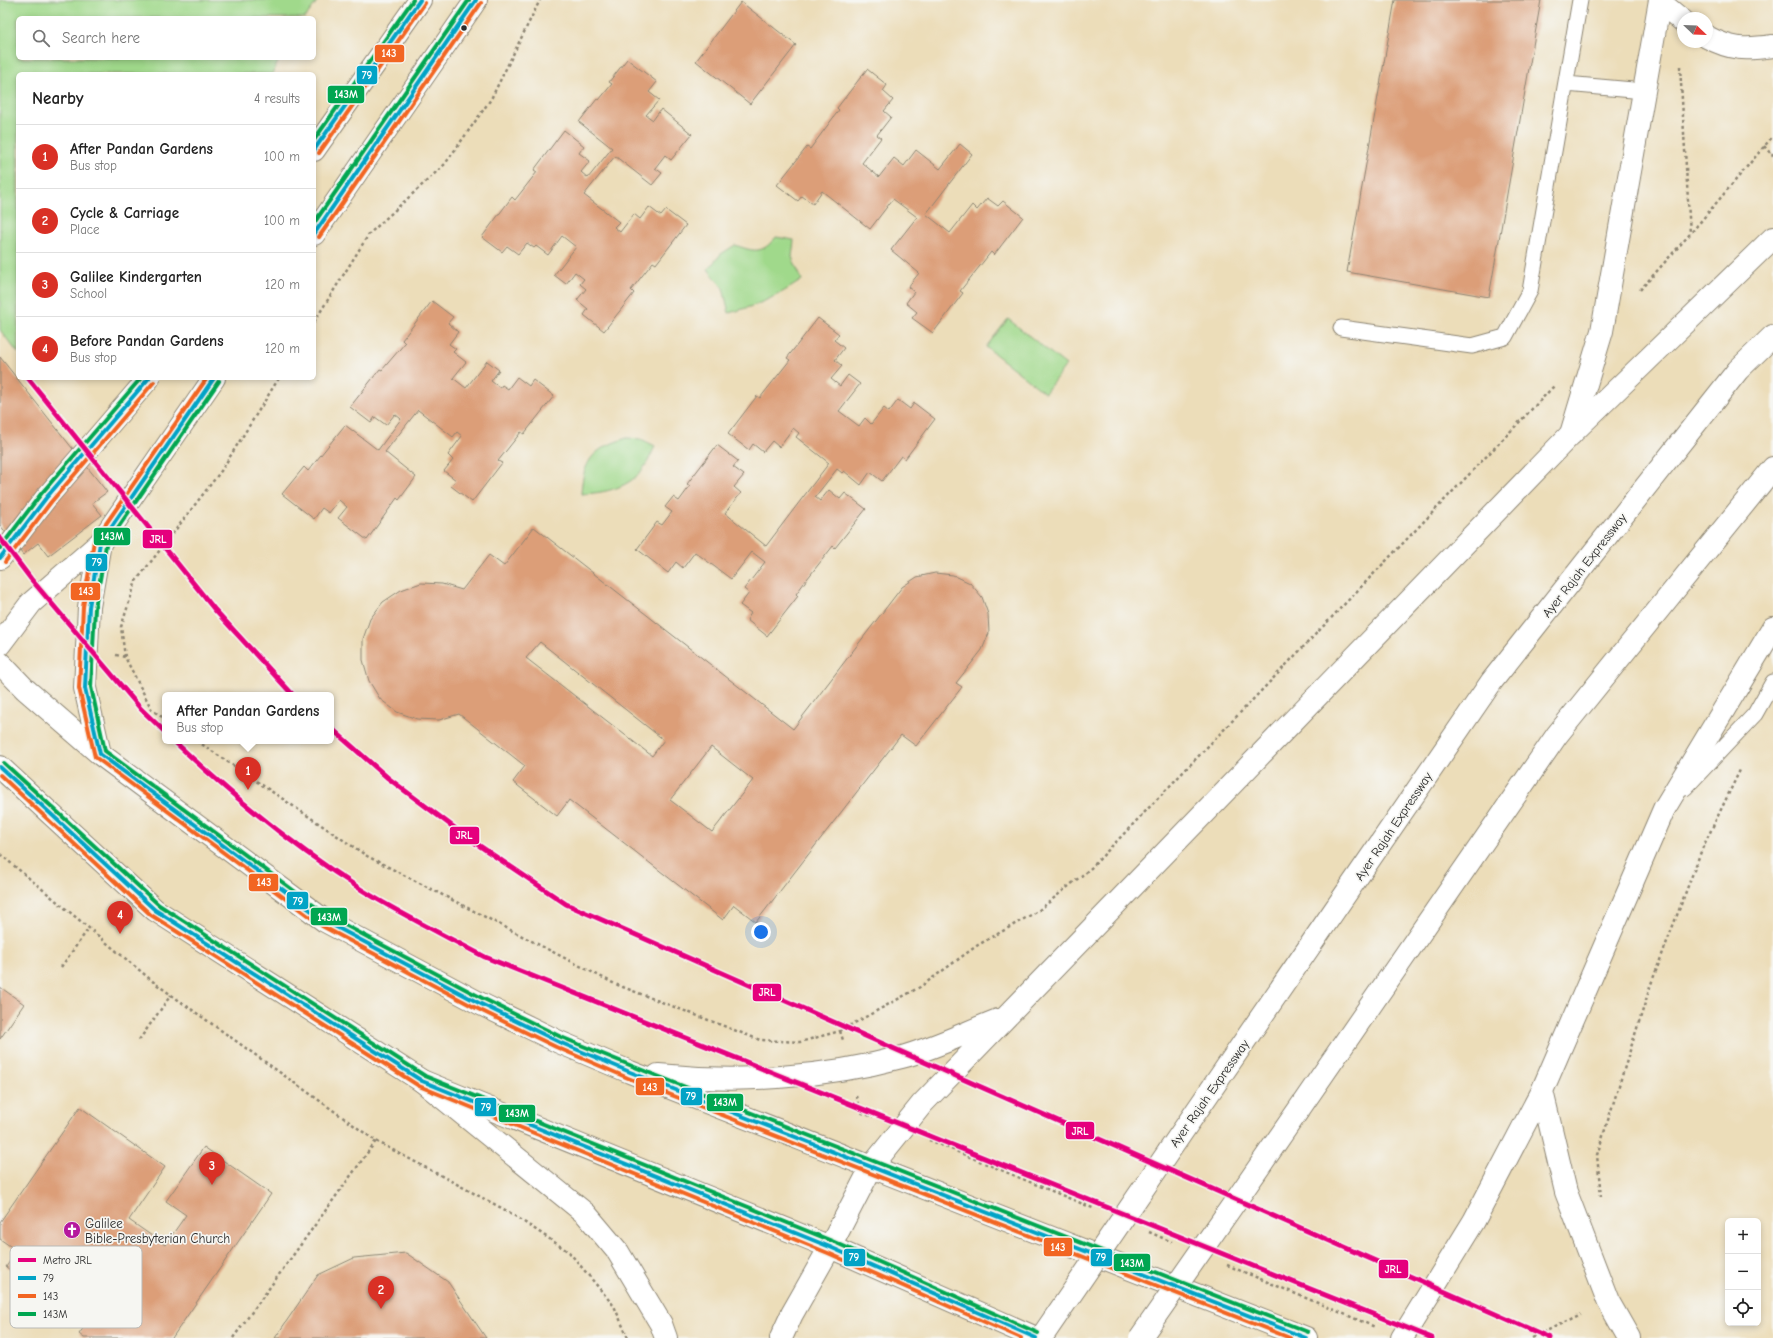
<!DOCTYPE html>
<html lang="en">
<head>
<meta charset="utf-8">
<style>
  body { margin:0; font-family:"Comic Neue",sans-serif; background:#f2f2f2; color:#222 }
  .controls { position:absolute; right:12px; bottom:12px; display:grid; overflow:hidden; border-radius:6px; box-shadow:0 2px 6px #0003 }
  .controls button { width:36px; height:36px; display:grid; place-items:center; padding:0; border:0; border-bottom:1px solid #e0e0e0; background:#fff; color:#222; font:20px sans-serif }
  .compass { position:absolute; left:1677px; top:12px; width:36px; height:36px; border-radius:50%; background:#fff; box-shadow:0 2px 6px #0003; rotate:113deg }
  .you { position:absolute; left:761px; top:932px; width:14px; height:14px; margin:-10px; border:3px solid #fff; border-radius:50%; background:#1a73e8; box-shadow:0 0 0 6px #1a73e833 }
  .badge { display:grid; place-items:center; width:26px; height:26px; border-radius:50%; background:#d93025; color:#fff; font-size:13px; font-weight:700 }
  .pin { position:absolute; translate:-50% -33px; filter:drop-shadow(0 1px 2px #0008) }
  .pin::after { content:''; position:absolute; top:21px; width:14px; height:12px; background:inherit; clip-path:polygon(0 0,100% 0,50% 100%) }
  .popup { position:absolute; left:162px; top:692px; width:172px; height:52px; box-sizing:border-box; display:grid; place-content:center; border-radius:6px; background:#fff; filter:drop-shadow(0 1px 3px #0005); font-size:13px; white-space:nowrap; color:#767676 }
  .popup b { font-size:15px; color:#222 }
  .popup::after { content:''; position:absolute; left:50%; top:100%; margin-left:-8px; border:8px solid transparent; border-top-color:#fff }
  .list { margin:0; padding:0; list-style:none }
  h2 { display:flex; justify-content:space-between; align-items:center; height:52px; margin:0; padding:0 16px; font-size:17px }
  h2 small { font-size:13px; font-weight:400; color:#767676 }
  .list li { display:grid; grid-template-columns:26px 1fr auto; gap:12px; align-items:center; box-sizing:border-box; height:64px; padding:0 16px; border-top:1px solid #e0e0e0 }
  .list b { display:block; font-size:15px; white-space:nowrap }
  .list p { margin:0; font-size:13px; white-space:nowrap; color:#767676 }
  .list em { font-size:13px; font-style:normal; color:#767676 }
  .icon { flex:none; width:22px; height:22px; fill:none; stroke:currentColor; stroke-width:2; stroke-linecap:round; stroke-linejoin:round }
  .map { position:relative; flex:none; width:1773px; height:1338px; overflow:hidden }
  .search { position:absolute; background:#fff; box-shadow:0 2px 6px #0003; left:16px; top:16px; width:300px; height:44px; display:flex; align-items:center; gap:10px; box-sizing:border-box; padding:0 14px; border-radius:6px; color:#767676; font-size:15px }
  .panel { position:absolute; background:#fff; box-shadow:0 2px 6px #0003; left:16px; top:72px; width:300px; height:308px; border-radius:6px }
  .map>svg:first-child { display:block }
  .green { fill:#a0d98b; stroke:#66825b }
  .building { fill:#dc9e78; fill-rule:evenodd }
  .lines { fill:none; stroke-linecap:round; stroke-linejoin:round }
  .service-casing { stroke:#8c8472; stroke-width:17 }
  .minor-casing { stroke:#8c8472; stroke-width:24 }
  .tertiary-casing { stroke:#8c8472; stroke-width:24 }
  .primary-casing { stroke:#8c8472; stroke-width:24 }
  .motorway-casing { stroke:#8c8472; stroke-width:24 }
  .path { stroke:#8c8472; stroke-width:2.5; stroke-dasharray:3 3; stroke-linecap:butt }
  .service { stroke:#fff; stroke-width:15 }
  .minor { stroke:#fff; stroke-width:22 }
  .tertiary { stroke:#fff; stroke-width:22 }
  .primary { stroke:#fff; stroke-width:22 }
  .motorway { stroke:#fff; stroke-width:22 }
  .motorway-bridge-casing { stroke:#8c8472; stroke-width:24; stroke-linecap:butt }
  .motorway-bridge { stroke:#fff; stroke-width:22 }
  .bus-1-casing { stroke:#f6f6f2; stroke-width:7 }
  .bus-2-casing { stroke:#f6f6f2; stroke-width:7 }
  .bus-3-casing { stroke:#f6f6f2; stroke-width:7 }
  .bus-1 { stroke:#02a3c6; stroke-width:4 }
  .bus-2 { stroke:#f26522; stroke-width:4 }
  .bus-3 { stroke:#00a651; stroke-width:4 }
  .metro-1-casing { stroke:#f6f6f2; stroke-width:8 }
  .metro-1 { stroke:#e5007d; stroke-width:5 }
  .bus-dot { fill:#2b2b2b; stroke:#f6f6f2; stroke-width:1.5 }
  .labels { text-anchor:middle; stroke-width:3.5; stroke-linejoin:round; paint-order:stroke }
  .street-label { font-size:13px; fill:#2b2b2b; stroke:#f6f6f2 }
  .poi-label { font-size:13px; fill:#2b2b2b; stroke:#f6f6f2; text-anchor:start }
  .key { fill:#f6f6f2; stroke:#b9b9b6; stroke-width:1 }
  .key-label { font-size:11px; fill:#2b2b2b }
  .line-badge { stroke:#f6f6f2; stroke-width:1.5 }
  .badge-label { font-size:11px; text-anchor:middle; font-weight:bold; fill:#fff }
</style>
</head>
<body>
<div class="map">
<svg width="1773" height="1338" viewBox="0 0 1773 1338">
  <rect width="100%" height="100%" fill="#f6f6f2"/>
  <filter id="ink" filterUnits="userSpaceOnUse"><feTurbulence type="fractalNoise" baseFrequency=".025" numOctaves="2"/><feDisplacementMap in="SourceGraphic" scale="8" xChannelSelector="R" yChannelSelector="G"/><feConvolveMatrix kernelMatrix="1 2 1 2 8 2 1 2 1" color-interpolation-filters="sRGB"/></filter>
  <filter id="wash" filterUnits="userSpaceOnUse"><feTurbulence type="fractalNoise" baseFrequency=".012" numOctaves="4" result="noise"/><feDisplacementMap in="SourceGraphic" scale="16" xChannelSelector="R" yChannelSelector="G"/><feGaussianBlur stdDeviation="0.9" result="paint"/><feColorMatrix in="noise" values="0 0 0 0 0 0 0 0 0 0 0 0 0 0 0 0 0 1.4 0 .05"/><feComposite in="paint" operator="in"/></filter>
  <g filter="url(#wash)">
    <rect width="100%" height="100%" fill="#ecddb9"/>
    <path class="green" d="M0,0H318L305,18H18V58H280L272,74H18V353L0,330Z
      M776,237L794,240L792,257L802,280C778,296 757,306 729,313L723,288L708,269L721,254L735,245C755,252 762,254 776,237Z
      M1008,319L1066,365L1045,393L986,347Z
      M627,438L641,439L655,446C652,453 649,460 645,466C631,488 605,493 581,494C583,459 594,448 627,438Z"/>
    <g id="blocks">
      <path class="building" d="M1395,0H1541L1489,297L1347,272Z
        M741,2L796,45L750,104L696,61Z
        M627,59L657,82L649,92L659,100L646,115L653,120L661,109L692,134L671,160L665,155L655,168L662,173L652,185L615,156L584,195L619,222L614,227L620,232L634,214L640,219L649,207L661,216L666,210L686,225L656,264L653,262L631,290L634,293L604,331L584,315L588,309L577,300L586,289L580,284L584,279L575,272L566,284L554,275L576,247L562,236L548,255L536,246L534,248L527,243L518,254L507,246L502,252L482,237L512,197L515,200L537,172L534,170L564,130L584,146L579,153L590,161L581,172L588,178L612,148L579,122L597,99L599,100L612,84L609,82Z
        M867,69L887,85L883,91L893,100L884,111L891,117L877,135L881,138L862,163L879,177L894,158L904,166L916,150L940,169L960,144L972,154L926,214L950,233L972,205L977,210L987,198L998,206L1003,201L1023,217L994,255L991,252L960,291L963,293L933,333L912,318L917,312L906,303L914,292L908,287L919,273L891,250L917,217L893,199L870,229L822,191L813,204L802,196L798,201L777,185L807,147L810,149L839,110L837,108Z
        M432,301L453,317L448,323L458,332L449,344L456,349L453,352L466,362L453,378L466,388L487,361L499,370L491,381L500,388L502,385L508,389L517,377L529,386L533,380L554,396L524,434L521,432L498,461L502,463L472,502L451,486L456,480L444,471L453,460L448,455L462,436L457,432L453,437L418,410L385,452L416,477L399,500L397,498L367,540L338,518L347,507L339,500L329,513L322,508L314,519L282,494L304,467L308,471L345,425L378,450L401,419L395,414L386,425L375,417L371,423L350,407L380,369L382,370L405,343L402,340Z
        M818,318L839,334L834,340L844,348L835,360L842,366L831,379L840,386L848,375L860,384L839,411L859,426L865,418L871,424L884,408L889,412L898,400L910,409L914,403L935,419L905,459L901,456L882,481L870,472L861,485L844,471L842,473L837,469L815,497L820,501L829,490L840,499L845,493L866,509L835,548L833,546L807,579L796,594L798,596L767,636L747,620L751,613L740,605L749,593L744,589L765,562L752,552L731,579L695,552L683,568L676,562L668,573L637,549L657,522L662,525L672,512L665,507L673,497L679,501L690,486L687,484L717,445L738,461L733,467L744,475L734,487L741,493L725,513L766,546L829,463L796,437L799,433L793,428L779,447L772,441L763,452L753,444L749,450L728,434L757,396L760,398L790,360L787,358Z
        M0,357L107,492L92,503L102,515L48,556L38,543L23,555L0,525Z
        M534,527L793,729L902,587L917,577L935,573L953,575L970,583L982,597L988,614L989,633L982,650L956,683L962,687L916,746L901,735L756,922L734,905L723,920L569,800L557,816L513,782L525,766L459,714L439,720L417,719L397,712L380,699L369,681L363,660V639L370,619L383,602L401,590L421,583L442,584L462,590L489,555L504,566ZM540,642L664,740L652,756L526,658ZM711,747L753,780L712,832L670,800Z
        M0,987L24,1004L0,1039Z
        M80,1107L165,1167L129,1220L165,1245L186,1215L166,1201L204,1147L271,1194L172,1338H84L79,1334L87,1323L6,1267L17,1251L0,1239V1222Z
        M406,1253L448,1282L486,1338H275L318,1275L354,1258Z"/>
    </g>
  </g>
  <g filter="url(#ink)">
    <use href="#blocks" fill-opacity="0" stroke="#8c8472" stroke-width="1"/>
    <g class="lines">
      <defs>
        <path id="service" d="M1566,84L1644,91
          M1341,328L1472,346L1505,337L1530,291L1580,0
          M1685,788L1755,714L1773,682"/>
        <path id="minor" d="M314,150L420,0
          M314,234L476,0
          M0,558L46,498L149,378
          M0,644L31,603L100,543L214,378"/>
        <path id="tertiary" d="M1660,2L1683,21
          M1707,37C1732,50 1745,50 1773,46
          M1571,434L1602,331L1660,0"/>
        <path id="primary" d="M100,543L89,607L85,688L100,754
          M0,663L25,689L100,754L325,921L479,1003L559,1042L630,1072L1306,1338
          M0,767L155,910L422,1081L830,1247L1036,1338
          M658,1075C738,1083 824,1078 902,1057C934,1048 967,1032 998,1020
          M830,1247L872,1166L922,1104L1571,434"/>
        <path id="motorway" d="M1571,434L1773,238
          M422,1081L586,1214L618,1252L661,1324L666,1338
          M1542,1091L1566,1192L1608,1301L1629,1338
          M1169,1151L1492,681L1738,370L1773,336
          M1237,1199L1557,735L1773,468
          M781,1338L792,1314L830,1247
          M1402,1338L1474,1221L1542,1091L1664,809L1773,628"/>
      </defs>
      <use href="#service" class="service-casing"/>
      <use href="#minor" class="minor-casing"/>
      <use href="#tertiary" class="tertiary-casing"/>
      <use href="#primary" class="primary-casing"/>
      <use href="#motorway" class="motorway-casing"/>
      <path class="path" d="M1680,66L1690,234
        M1764,146L1772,155L1773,153
        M1640,290L1690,234L1773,136
        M314,322L369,234L445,164L491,99L540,0
        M116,655L125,657L152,710L165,719
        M125,657L121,627L136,581L221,471L279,378
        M197,741L367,856L615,984L760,1040L800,1042L840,1031L920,987L978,945L1038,911L1091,868L1554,386
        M0,854L156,984L376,1141L509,1212L569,1252L614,1306L628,1338
        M61,967L89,928
        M840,1031L843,1040
        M139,1040L171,995
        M856,1096L860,1112L873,1117
        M929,1140L1095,1209
        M1601,1197L1597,1155L1651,984L1702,849L1741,768
        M1149,1232L1172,1242
        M1227,1265L1375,1327
        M233,1338L376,1141
        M1532,1338L1581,1314"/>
      <use href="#service" class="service"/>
      <use href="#minor" class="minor"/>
      <use href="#tertiary" class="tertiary"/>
      <use href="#primary" class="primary"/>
      <use href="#motorway" class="motorway"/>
      <defs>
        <path id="motorway-bridge" d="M1041,1338L1169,1151
          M1140,1338L1237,1199"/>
      </defs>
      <use href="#motorway-bridge" class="motorway-bridge-casing"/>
      <use href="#motorway-bridge" class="motorway-bridge"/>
      <defs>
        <path id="bus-1" d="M314,150L420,0
          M314,234L476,0
          M214,378L100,543L89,607L85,688L100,754L325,921L479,1003L559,1042L630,1072L1306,1338
          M0,558L46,498L149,378
          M0,767L155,910L422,1081L830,1247L1036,1338"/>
        <path id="bus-2" d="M319,153L425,3
          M319,237L481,3
          M207,378L94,541L83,607L79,688L95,757L322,926L476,1008L556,1047L628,1078L1290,1338
          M5,562L51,502L154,382
          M0,775L151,915L419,1086L828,1253L1021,1338"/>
        <path id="bus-3" d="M314,140L413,0
          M314,223L469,0
          M219,381L106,545L95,608L91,687L105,751L328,916L482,998L561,1037L632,1066L1308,1332
          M0,548L41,494L141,378
          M4,763L159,905L425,1076L832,1241L1038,1333"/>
      </defs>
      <use href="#bus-1" class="bus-1-casing"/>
      <use href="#bus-2" class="bus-2-casing"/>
      <use href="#bus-3" class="bus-3-casing"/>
      <use href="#bus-1" class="bus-1"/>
      <use href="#bus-2" class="bus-2"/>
      <use href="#bus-3" class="bus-3"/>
      <defs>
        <path id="metro-1" d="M28,378L215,610L293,695
          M0,538L31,579L141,709L165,732
          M331,728L388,778L468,838L566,904L1550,1338
          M174,741C232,796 294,847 362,890C402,915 444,935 485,957L1432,1338"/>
      </defs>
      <use href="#metro-1" class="metro-1-casing"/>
      <use href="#metro-1" class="metro-1"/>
    </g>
  </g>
  <defs>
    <symbol id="church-disc" viewBox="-11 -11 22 22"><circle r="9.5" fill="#b5179e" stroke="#f6f6f2"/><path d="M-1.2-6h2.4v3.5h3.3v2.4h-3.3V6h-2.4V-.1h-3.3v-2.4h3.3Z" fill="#fff"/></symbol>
  </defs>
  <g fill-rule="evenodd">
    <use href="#church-disc" x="62" y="1220" width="20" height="20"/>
  </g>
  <circle class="bus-dot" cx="464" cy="28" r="3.5"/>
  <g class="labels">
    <g class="street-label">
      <text transform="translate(1584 565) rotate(-52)" y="5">Ayer Rajah Expressway</text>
      <text transform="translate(1393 826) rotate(-56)" y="5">Ayer Rajah Expressway</text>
      <text transform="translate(1209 1093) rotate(-55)" y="5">Ayer Rajah Expressway</text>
    </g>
    <g class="poi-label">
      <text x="85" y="1228">Galilee<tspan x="85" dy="15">Bible-Presbyterian Church</tspan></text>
    </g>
  </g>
  <rect x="10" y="1246" width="132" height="82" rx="6" class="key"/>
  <rect x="18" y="1258" width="18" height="4" fill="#e5007d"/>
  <rect x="18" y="1276" width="18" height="4" fill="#02a3c6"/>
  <rect x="18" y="1294" width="18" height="4" fill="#f26522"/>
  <rect x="18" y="1312" width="18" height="4" fill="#00a651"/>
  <g class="key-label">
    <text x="43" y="1264">Metro JRL</text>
    <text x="43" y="1282">79</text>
    <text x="43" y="1300">143</text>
    <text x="43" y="1318">143M</text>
  </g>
  <g class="line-badge">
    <rect x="374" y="44" width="31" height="19" rx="4" fill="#f26522"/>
    <rect x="356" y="65" width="22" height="20" rx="4" fill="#02a3c6"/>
    <rect x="327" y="85" width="38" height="19" rx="4" fill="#00a651"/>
    <rect x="93" y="527" width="38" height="19" rx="4" fill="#00a651"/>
    <rect x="142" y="529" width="31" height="20" rx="4" fill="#e5007d"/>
    <rect x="85" y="553" width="23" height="19" rx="4" fill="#02a3c6"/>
    <rect x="70" y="582" width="31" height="19" rx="4" fill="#f26522"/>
    <rect x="449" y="826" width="31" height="19" rx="4" fill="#e5007d"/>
    <rect x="248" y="873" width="31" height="19" rx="4" fill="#f26522"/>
    <rect x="286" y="891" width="23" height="19" rx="4" fill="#02a3c6"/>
    <rect x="310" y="907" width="38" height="19" rx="4" fill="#00a651"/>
    <rect x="752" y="983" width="30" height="19" rx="4" fill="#e5007d"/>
    <rect x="635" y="1077" width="30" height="19" rx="4" fill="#f26522"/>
    <rect x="680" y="1087" width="23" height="19" rx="4" fill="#02a3c6"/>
    <rect x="706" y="1093" width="38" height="19" rx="4" fill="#00a651"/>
    <rect x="474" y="1097" width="23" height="20" rx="4" fill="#02a3c6"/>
    <rect x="498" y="1104" width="38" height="19" rx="4" fill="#00a651"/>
    <rect x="1065" y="1121" width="30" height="19" rx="4" fill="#e5007d"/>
    <rect x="1043" y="1237" width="30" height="20" rx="4" fill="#f26522"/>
    <rect x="1090" y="1248" width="23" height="19" rx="4" fill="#02a3c6"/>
    <rect x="843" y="1248" width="23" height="19" rx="4" fill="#02a3c6"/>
    <rect x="1113" y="1253" width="38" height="19" rx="4" fill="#00a651"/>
    <rect x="1378" y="1259" width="31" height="20" rx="4" fill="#e5007d"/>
  </g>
  <g class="badge-label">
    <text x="389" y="57">143</text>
    <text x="367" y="79">79</text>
    <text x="346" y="98">143M</text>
    <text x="112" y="540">143M</text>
    <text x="158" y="543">JRL</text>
    <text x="97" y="566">79</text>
    <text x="86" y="595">143</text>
    <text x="464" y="839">JRL</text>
    <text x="264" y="886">143</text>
    <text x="298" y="905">79</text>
    <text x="329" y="921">143M</text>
    <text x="767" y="996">JRL</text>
    <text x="650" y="1091">143</text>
    <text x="691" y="1100">79</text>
    <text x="725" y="1106">143M</text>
    <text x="486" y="1111">79</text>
    <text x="517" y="1117">143M</text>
    <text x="1080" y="1135">JRL</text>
    <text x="1058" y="1251">143</text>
    <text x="1101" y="1261">79</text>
    <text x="854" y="1261">79</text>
    <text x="1132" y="1267">143M</text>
    <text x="1393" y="1273">JRL</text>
  </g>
</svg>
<div class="controls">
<button>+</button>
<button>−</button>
<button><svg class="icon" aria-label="locate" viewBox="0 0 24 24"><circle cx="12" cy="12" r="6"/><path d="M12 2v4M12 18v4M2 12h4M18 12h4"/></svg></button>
</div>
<svg class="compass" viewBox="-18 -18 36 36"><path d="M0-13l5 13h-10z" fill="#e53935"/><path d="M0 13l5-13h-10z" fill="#767676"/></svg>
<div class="you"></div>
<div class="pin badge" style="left:248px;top:790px">1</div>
<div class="popup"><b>After Pandan Gardens</b>Bus stop</div>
<div class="pin badge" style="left:381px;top:1309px">2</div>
<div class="pin badge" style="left:212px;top:1185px">3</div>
<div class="pin badge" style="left:120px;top:934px">4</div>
<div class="search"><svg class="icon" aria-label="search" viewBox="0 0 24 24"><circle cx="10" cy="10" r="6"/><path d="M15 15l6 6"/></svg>Search here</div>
<section class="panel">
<h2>Nearby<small>4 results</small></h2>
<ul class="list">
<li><span class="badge">1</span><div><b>After Pandan Gardens</b><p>Bus stop</p></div><em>100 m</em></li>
<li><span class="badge">2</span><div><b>Cycle &amp; Carriage</b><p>Place</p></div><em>100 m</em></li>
<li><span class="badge">3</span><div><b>Galilee Kindergarten</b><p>School</p></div><em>120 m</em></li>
<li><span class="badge">4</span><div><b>Before Pandan Gardens</b><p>Bus stop</p></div><em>120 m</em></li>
</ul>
</section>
</div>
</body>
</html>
